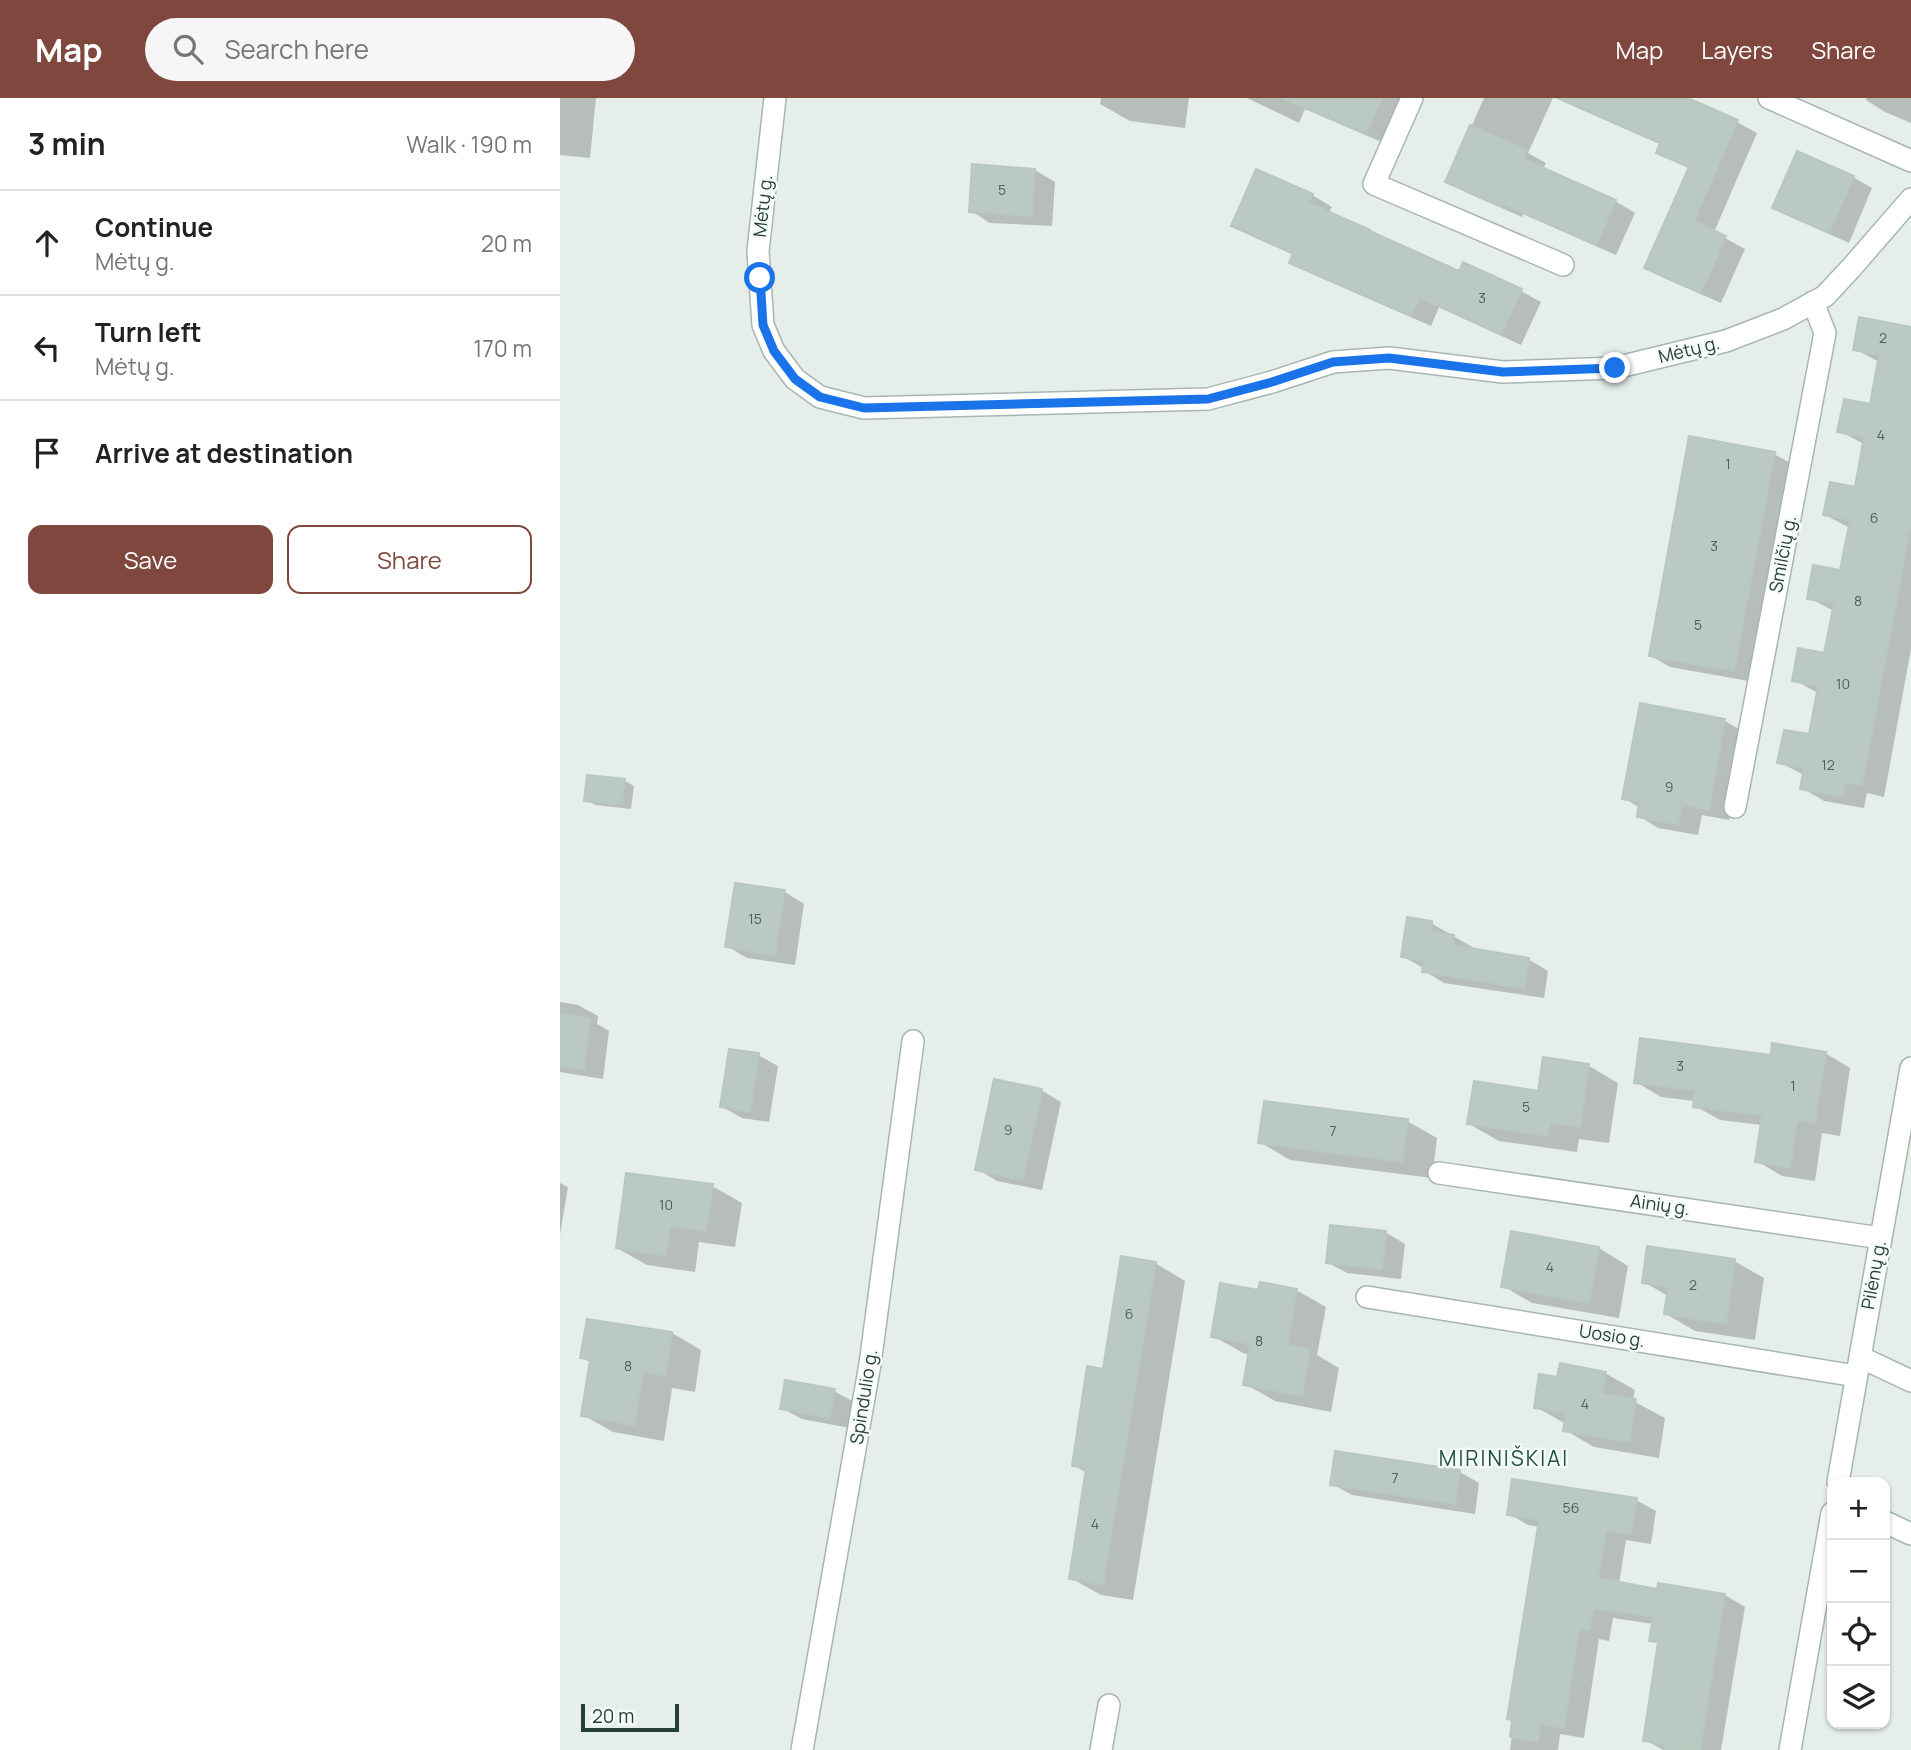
<!DOCTYPE html>
<html lang="en">
<head>
<meta charset="utf-8">
<style>
  body { margin:0; font-family:Manrope,sans-serif; background:#f6f6f6; color:#222 }
  .controls { position:absolute; right:21px; bottom:21px; display:grid; overflow:hidden; border-radius:14px; box-shadow:0 2px 5px #0004 }
  .controls button { width:63px; height:63px; display:grid; place-items:center; padding:0; border:0; border-bottom:2px solid #e0e0e0; background:#fff; color:#222; font:35px sans-serif }
  .scale { position:absolute; left:21px; bottom:18px; width:98px; box-sizing:border-box; padding-left:7px; border:4px solid #244036; border-top:0; font-size:19px; line-height:24px; white-space:nowrap; color:#244036; -webkit-text-stroke:5px #f6faf8; paint-order:stroke }
  .stop { position:absolute; width:21px; height:21px; margin:-16px; border:5px solid #1a73e8; border-radius:50%; background:#fff }
  .stop.end { background:#1a73e8; border-color:#fff; box-shadow:0 2px 7px #0008 }
  .list { margin:0; padding:0; list-style:none }
  h2 { display:flex; justify-content:space-between; align-items:center; height:91px; margin:0; padding:0 28px; font-size:30px }
  h2 small { font-size:23px; font-weight:400; color:#767676 }
  .list li { display:grid; grid-template-columns:46px 1fr auto; gap:21px; align-items:center; box-sizing:border-box; height:105px; padding:0 28px; border-top:2px solid #e0e0e0 }
  .list b { display:block; font-size:26px; white-space:nowrap }
  .list p { margin:0; font-size:23px; white-space:nowrap; color:#767676 }
  .list em { font-size:23px; font-style:normal; color:#767676 }
  .actions { display:flex; gap:14px; padding:21px 28px }
  .actions a { flex:1; padding:16px 0; border:2px solid #7f473e; border-radius:14px; text-align:center; font-size:24px; color:#7f473e }
  .actions .main { background:#7f473e; color:#fff }
  .icon { flex:none; width:38px; height:38px; fill:none; stroke:currentColor; stroke-width:2; stroke-linecap:round; stroke-linejoin:round }
  .map { position:relative; flex:none; width:1351px; height:1652px; overflow:hidden }
  header { display:flex; align-items:center; gap:42px; box-sizing:border-box; height:98px; padding:0 35px; background:#7f473e; color:#fff }
  header strong { font-size:33px }
  nav { display:flex; gap:38px; margin-inline-start:auto; font-size:24px }
  .search { width:490px; height:63px; background:#f6f6f6; display:flex; align-items:center; gap:18px; box-sizing:border-box; padding:0 24px; border-radius:38px; color:#767676; font-size:26px }
  main { display:flex }
  aside { flex:1; background:#fff }
  .map>svg:first-child { display:block }
  .shadow { fill:#0003 }
  .building { fill:#bac9c2; stroke:#b8c8bf; stroke-width:2 }
  .lines { fill:none; stroke-linecap:round; stroke-linejoin:round }
  .minor-casing { stroke:#a7b6b0; stroke-width:24 }
  .minor { stroke:#fff; stroke-width:21 }
  .route { stroke:#1a73e8; stroke-width:9 }
  .labels { text-anchor:middle; stroke-width:5; stroke-linejoin:round; paint-order:stroke }
  .number-label { font-size:14px; fill:#4a6259 }
  .street-label { font-size:18px; fill:#244036; stroke:#f6faf8 }
  .quarter-label { font-size:21px; letter-spacing:2px; fill:#205241; stroke:#f6faf8 }
</style>
</head>
<body>
<header>
<strong>Map</strong>
<div class="search"><svg class="icon" aria-label="search" viewBox="0 0 24 24"><circle cx="10" cy="10" r="6"/><path d="M15 15l6 6"/></svg>Search here</div>
<nav><a>Map</a><a>Layers</a><a>Share</a></nav>
</header>
<main>
<aside>
<h2>3 min<small>Walk · 190 m</small></h2>
<ul class="list">
<li><svg class="icon" aria-label="ahead" viewBox="0 0 24 24"><path d="M12 20V5M6 11l6-6 6 6"/></svg><div><b>Continue</b><p>Mėtų g.</p></div><em>20 m</em></li>
<li><svg class="icon" aria-label="left" viewBox="0 0 24 24"><path d="M17 20v-9H6M10 6l-5 5 5 5"/></svg><div><b>Turn left</b><p>Mėtų g.</p></div><em>170 m</em></li>
<li><svg class="icon" aria-label="arrive" viewBox="0 0 24 24"><path d="M6 21V4h12l-3 4 3 4H6"/></svg><div><b>Arrive at destination</b></div></li>
</ul>
<div class="actions"><a class="main">Save</a><a>Share</a></div>
</aside>
<div class="map">
<svg width="1351" height="1652" viewBox="0 0 1351 1652">
  <rect width="100%" height="100%" fill="#e5eee9"/>
  <path class="shadow" d="M0,0H36L30,60L0,57Z
    M541,0H629L625,30L570,23L540,6Z
    M687,0H838L845,4L826,46L745,11L739,25Z
    M924,0H993L968,55L986,65L983,71L1055,103L1075,115L1056,157L963,116L962,119L907,95L887,84Z
    M995,0H1124L1177,24L1197,35L1154,134L1185,151L1161,205L1106,181L1086,170L1130,71L1098,54L1102,47Z
    M1307,0H1351V25L1325,14L1306,2Z
    M414,68L475,72L495,84L492,128L430,125L411,113Z
    M1293,79L1312,90L1289,145L1234,120L1214,109Z
    M752,97L772,109L768,116L900,175L961,193L981,204L961,247L879,209L871,228L750,175L731,164L734,157L693,139L673,128Z
    M1351,230V551L1324,699L1307,695L1304,710L1264,703L1242,690L1244,677L1219,664L1250,639L1258,595L1234,582L1266,557L1274,513L1249,500L1282,474L1290,430L1265,417L1296,391L1304,346L1279,333L1311,308L1319,264L1295,251Z
    M1214,356L1234,367L1194,584L1110,569L1091,558Z
    M1165,623L1184,634L1169,722L1142,717L1138,737L1098,730L1079,718L1080,710L1064,700Z
    M29,679L65,683L74,688L71,711L36,707L26,702Z
    M225,794L244,806L235,867L187,860L167,848Z
    M871,825L914,850L913,852L968,861L988,873L984,900L884,885L864,873L863,870L843,858Z
    M0,904L18,907L38,918L37,926L49,933L43,981L0,974Z
    M1265,955L1290,970L1280,1038L1262,1035L1255,1083L1222,1078L1197,1063L1202,1027L1160,1022L1135,1008V1003L1101,999L1076,984L1212,959Z
    M198,957L218,968L209,1024L182,1020L162,1009Z
    M1029,968L1058,985L1049,1045L1019,1041L1017,1054L939,1043L909,1026L980,995Z
    M481,992L501,1004L482,1092L437,1083L417,1071Z
    M847,1023L877,1040L872,1080L730,1062L700,1044Z
    M0,1085L8,1089L0,1137Z
    M152,1088L182,1105L175,1149L139,1144L135,1174L87,1167L57,1150Z
    M825,1134L845,1146L841,1181L787,1175L767,1164Z
    M1039,1150L1068,1168L1059,1220L972,1205L943,1188Z
    M1174,1163L1204,1180L1195,1242L1135,1233L1106,1216L1108,1198L1084,1184Z
    M595,1165L625,1183L573,1502L541,1497L511,1480L527,1375L513,1367L544,1273Z
    M736,1192L766,1209L757,1257L779,1270L771,1314L715,1303L685,1286L690,1257L683,1255L653,1238L700,1194Z
    M112,1235L141,1252L135,1294L112,1290L104,1343L53,1334L23,1317L31,1265L22,1259Z
    M1045,1275L1075,1292L1073,1303L1105,1320L1099,1360L1034,1349L1005,1332L1006,1326L976,1309L999,1281Z
    M274,1293L294,1304L290,1330L242,1321L222,1310Z
    M900,1374L919,1385L915,1416L792,1397L772,1386Z
    M1076,1402L1096,1413L1091,1446L1066,1442L1059,1486L1099,1493L1100,1487L1165,1497L1185,1509L1161,1652H1103L1085,1642L1099,1546L1091,1542L1093,1526L1053,1520L1049,1543L1039,1541L1024,1640L1000,1636L998,1652H950L979,1429L968,1427L949,1416Z"/>
  <path class="building" d="M722,0H822L806,36Z
    M998,0H1128L1178,22L1134,123L1166,138L1141,195L1084,170L1129,69L1096,55L1100,45Z
    M910,27L967,52L963,61L1056,102L1036,147L943,106L942,109L885,84Z
    M1237,53L1294,78L1269,135L1212,110Z
    M412,66L475,71L472,118L409,114Z
    M696,71L753,96L749,105L810,132V133L899,173L903,164L962,191L941,237L859,199L851,218L729,165L733,155L671,128Z
    M1299,219L1351,229V426L1302,687L1285,684L1282,699L1240,691L1244,670L1217,665L1224,632L1249,636L1258,588L1232,583L1238,550L1264,555L1274,505L1247,501L1253,467L1280,472L1290,422L1263,417L1270,384L1295,389L1304,339L1277,334L1284,301L1310,306L1319,257L1293,252Z
    M1129,338L1215,354L1174,573L1089,558Z
    M1080,605L1165,621L1149,712L1122,706L1118,727L1077,719L1079,704L1062,701Z
    M27,677L65,681L62,707L24,703Z
    M175,785L225,792L215,857L165,849Z
    M847,819L872,823L871,833L894,837L893,847L969,860L964,890L862,874L864,863L841,859Z
    M0,916L30,920L24,971L0,968Z
    M1080,940L1211,957L1212,945L1266,954L1255,1025L1237,1022L1230,1070L1195,1064L1202,1017L1133,1009L1135,992L1074,985Z
    M169,951L199,955L190,1014L160,1009Z
    M983,959L1029,966L1020,1029L990,1025L987,1038L907,1026L914,983L978,993Z
    M434,981L482,991L463,1082L415,1072Z
    M704,1003L848,1021L842,1064L698,1045Z
    M66,1075L153,1086L146,1133L110,1128L106,1158L56,1150Z
    M770,1127L826,1133L822,1171L766,1165Z
    M951,1133L1039,1149L1029,1205L941,1189Z
    M1087,1148L1175,1161L1166,1226L1104,1216L1108,1189L1082,1185Z
    M561,1158L596,1164L543,1486L509,1481L526,1370L512,1368L527,1268L543,1271Z
    M700,1184L737,1191L727,1247L750,1251L742,1298L683,1287L690,1246L651,1239L660,1185L698,1192Z
    M27,1221L112,1234L105,1278L83,1274L74,1327L21,1318L30,1262L20,1260Z
    M1000,1265L1046,1274L1042,1296L1076,1301L1069,1344L1003,1333L1006,1315L974,1310L979,1276L997,1279Z
    M225,1282L275,1291L270,1320L220,1311Z
    M775,1353L900,1372L895,1406L770,1387Z
    M952,1381L1077,1400L1071,1436L1046,1432L1038,1480L1097,1491L1098,1485L1165,1496L1140,1652H1104L1105,1646L1083,1643L1098,1544L1089,1543L1093,1519L1033,1510L1029,1532L1019,1531L1004,1630L980,1626L978,1644L950,1639L952,1622L947,1621L979,1422L947,1417Z"/>
  <g class="lines">
    <defs>
      <path id="minor" d="M215,0L198,153L203,227L214,253L235,281L260,299L304,310L648,301L712,284L773,264L829,260L943,274L1055,270L1166,243L1223,221L1265,198L1292,169L1351,101
        M852,0L814,86L1003,167
        M1209,0L1351,63
        M1175,709L1265,235L1253,204
        M879,1075L1321,1140
        M807,1199L1296,1278
        M1300,1259L1351,1283
        M1278,1384L1351,970
        M1325,1424L1351,1436
        M242,1652L310,1266L353,943
        M541,1652L549,1607
        M1230,1652L1272,1415"/>
    </defs>
    <use href="#minor" class="minor-casing"/>
    <use href="#minor" class="minor"/>
  </g>
  <g class="lines">
    <path class="route" d="M200,180L203,227L214,253L235,281L260,299L304,310L648,301L712,284L773,264L829,260L943,274L1055,270"/>
  </g>
  <g class="labels">
    <g class="number-label">
      <text x="442" y="97">5</text>
      <text x="922" y="205">3</text>
      <text x="1323" y="245">2</text>
      <text x="1321" y="342">4</text>
      <text x="1168" y="371">1</text>
      <text x="1314" y="425">6</text>
      <text x="1154" y="453">3</text>
      <text x="1298" y="508">8</text>
      <text x="1138" y="532">5</text>
      <text x="1283" y="591">10</text>
      <text x="1268" y="672">12</text>
      <text x="1109" y="694">9</text>
      <text x="195" y="826">15</text>
      <text x="1120" y="973">3</text>
      <text x="1233" y="993">1</text>
      <text x="966" y="1014">5</text>
      <text x="448" y="1037">9</text>
      <text x="773" y="1038">7</text>
      <text x="106" y="1112">10</text>
      <text x="990" y="1174">4</text>
      <text x="1133" y="1192">2</text>
      <text x="569" y="1221">6</text>
      <text x="699" y="1248">8</text>
      <text x="68" y="1273">8</text>
      <text x="1025" y="1311">4</text>
      <text x="835" y="1385">7</text>
      <text x="1011" y="1415">56</text>
      <text x="535" y="1431">4</text>
    </g>
    <g class="street-label">
      <text transform="translate(203 108) rotate(-84)" y="6">Mėtų g.</text>
      <text transform="translate(1129 252) rotate(-14)" y="6">Mėtų g.</text>
      <text transform="translate(1223 456) rotate(-79)" y="6">Smilčių g.</text>
      <text transform="translate(1100 1107) rotate(8)" y="6">Ainių g.</text>
      <text transform="translate(1314 1177) rotate(-80)" y="6">Pilėnų g.</text>
      <text transform="translate(1052 1238) rotate(9)" y="6">Uosio g.</text>
      <text transform="translate(304 1299) rotate(-81)" y="6">Spindulio g.</text>
    </g>
    <g class="quarter-label">
      <text x="944" y="1368">MIRINIŠKIAI</text>
    </g>
  </g>
</svg>
<div class="controls">
<button>+</button>
<button>−</button>
<button><svg class="icon" aria-label="locate" viewBox="0 0 24 24"><circle cx="12" cy="12" r="6"/><path d="M12 2v4M12 18v4M2 12h4M18 12h4"/></svg></button>
<button><svg class="icon" aria-label="layers" viewBox="0 0 24 24"><path d="M12 4l9 5-9 5-9-5zM3 14l9 5 9-5"/></svg></button>
</div>
<div class="scale">20 m</div>
<div class="stop" style="left:200px;top:180px"></div>
<div class="stop end" style="left:1055px;top:270px"></div>
</div>
</main>
</body>
</html>
